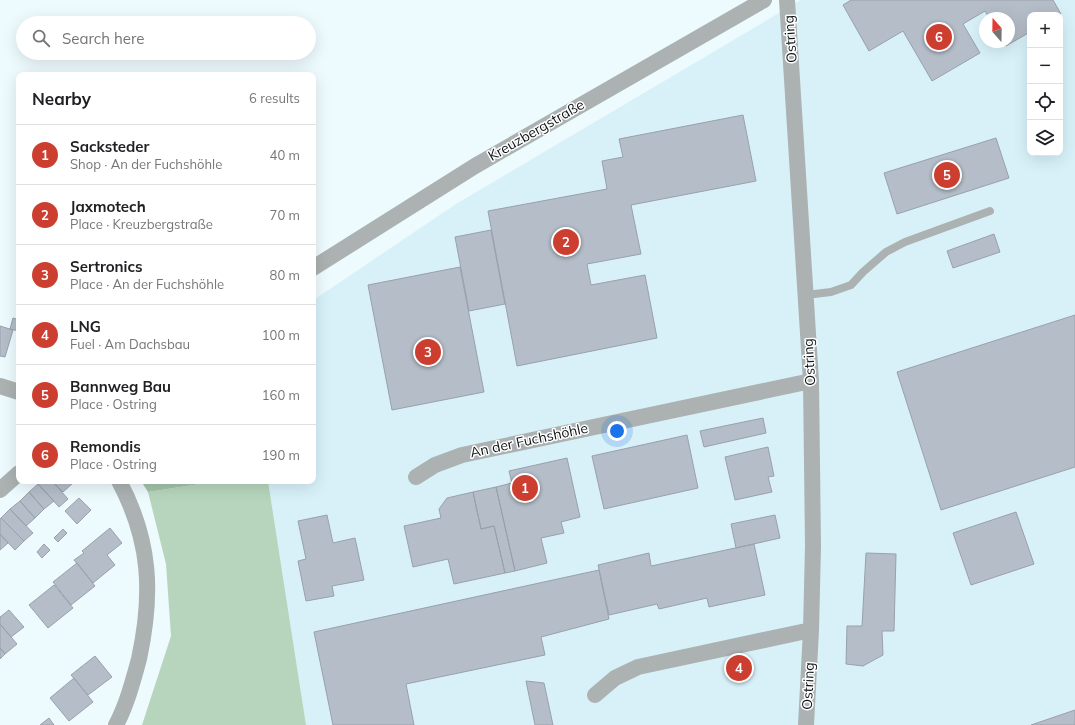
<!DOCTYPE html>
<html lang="en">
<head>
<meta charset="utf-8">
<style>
  body { margin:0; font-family:Mulish,sans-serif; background:#f2f2f2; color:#202124 }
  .controls { position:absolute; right:12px; top:12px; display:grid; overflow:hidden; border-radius:8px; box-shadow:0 4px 16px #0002 }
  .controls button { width:36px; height:36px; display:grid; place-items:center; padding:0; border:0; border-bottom:1px solid #e0e0e0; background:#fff; color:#202124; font:20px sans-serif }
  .compass { position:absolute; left:979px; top:12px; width:36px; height:36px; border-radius:50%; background:#fff; box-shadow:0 4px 16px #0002; rotate:340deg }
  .you { position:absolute; left:617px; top:431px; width:14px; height:14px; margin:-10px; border:3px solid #fff; border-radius:50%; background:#1a73e8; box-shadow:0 0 0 6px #1a73e833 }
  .badge { display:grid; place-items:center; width:26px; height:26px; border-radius:50%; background:#cb3e30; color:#fff; font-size:13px; font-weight:700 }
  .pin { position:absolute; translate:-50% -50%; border:2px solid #fff; box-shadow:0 1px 4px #0006 }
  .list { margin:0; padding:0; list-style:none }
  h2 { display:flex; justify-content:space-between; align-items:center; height:52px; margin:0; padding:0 16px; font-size:17px }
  h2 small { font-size:13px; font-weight:400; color:#757577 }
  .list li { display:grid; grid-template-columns:26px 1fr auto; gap:12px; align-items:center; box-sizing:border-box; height:60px; padding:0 16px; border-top:1px solid #e0e0e0 }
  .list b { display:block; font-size:15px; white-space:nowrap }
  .list p { margin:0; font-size:13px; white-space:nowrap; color:#757577 }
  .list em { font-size:13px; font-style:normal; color:#757577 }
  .icon { flex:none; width:22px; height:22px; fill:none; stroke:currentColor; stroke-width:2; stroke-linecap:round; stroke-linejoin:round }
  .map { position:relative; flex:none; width:1075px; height:725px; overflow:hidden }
  .search { position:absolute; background:#fff; box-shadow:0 4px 16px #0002; left:16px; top:16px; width:300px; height:44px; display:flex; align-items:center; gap:10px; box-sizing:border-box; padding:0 14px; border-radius:22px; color:#757577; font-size:15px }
  .panel { position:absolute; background:#fff; box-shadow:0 4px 16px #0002; left:16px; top:72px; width:300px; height:412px; border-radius:8px }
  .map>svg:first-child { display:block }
  .built { fill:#d8f1f9; fill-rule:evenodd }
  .green { fill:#b7d5bd }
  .forest { fill:#a2c4a9 }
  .building { fill:#b4bdc8; stroke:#98a1ac }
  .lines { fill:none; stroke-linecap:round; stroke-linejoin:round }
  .service { stroke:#abb2b1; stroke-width:8 }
  .minor { stroke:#abb2b1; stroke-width:16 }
  .labels { text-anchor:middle; stroke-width:3; stroke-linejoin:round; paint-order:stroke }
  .street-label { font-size:14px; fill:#0e1315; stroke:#fff }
</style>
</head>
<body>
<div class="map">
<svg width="1075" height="725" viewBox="0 0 1075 725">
  <rect width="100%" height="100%" fill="#edfafe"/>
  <path class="built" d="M801,0H1075V725H306L268,481H313V324L315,299L456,204ZM1030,15H1060V153H1030ZM985,18H1009V42H985Z"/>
  <path class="green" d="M219,481H268L306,725H142L171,636L166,564L148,492Z"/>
  <path class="forest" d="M141,481H219L148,492Z"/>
  <path class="building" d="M851,0H1053L1061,14L1030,15V32L1006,46L1003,42H1009V18H989L985,11L963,24L980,53L932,81L903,31L869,51L843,5Z
    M743,115L756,181L631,205L641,254L587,264L591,285L645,275L657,338L517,366L488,211L607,189L602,161L623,157L619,139Z
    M996,138L1009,178L897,214L884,173Z
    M491,230L505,304L469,311L455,237Z
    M994,234L1000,252L953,268L947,251Z
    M460,267L484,392L392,410L368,285Z
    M1075,315V467L941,510L897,372Z
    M13,318L19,320V331L10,329Z
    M0,326L13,330L5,357L0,356Z
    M763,418L766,433L704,447L700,431Z
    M687,435L698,488L604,509L592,456Z
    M768,447L774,476L768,477L772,492L735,500L725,457Z
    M567,458L580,517L561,522L564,533L541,538L547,563L515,571L496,487L512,483L509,471Z
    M41,481H52L68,499L59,507L38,484Z
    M52,481H71L73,483L63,492Z
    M38,484L54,501L44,509L29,492Z
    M496,487L515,571L505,573L494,526L481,529L473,492Z
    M29,492L44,509L35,518L20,501Z
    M473,492L481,529L494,526L505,573L454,584L448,559L413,567L404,526L441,518L439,509L447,498Z
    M79,498L91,510L77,524L65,511Z
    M20,501L35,518L26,526L10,509Z
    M10,509L33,533L24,541L1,518Z
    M1016,512L1034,564L971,585L953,533Z
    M327,515L333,543L355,538L364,580L332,586L334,596L306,601L298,561L306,559L298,521Z
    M775,515L780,538L736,548L731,524Z
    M1,518L24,541L15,550L0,534V519Z
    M110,528L122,543L107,555L115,565L93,583L74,560L84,553L82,551Z
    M63,529L67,533L58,542L54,538Z
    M0,534L8,543L0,550Z
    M44,544L50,550L42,558L37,552Z
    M754,544L765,595L709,607L707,598L659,609L657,604L609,615L598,565L649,553L651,566Z
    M866,553L896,554L894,631H882L883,655L863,666L846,664L847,626H862Z
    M77,563L95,586L71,605L53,582Z
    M599,570L609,619L541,637L545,655L406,684L414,725H333L314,632Z
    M54,585L73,608L48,628L29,605Z
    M9,610L24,627L11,637L0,624V617Z
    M0,624L17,644L5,654L0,648Z
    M0,648L5,654L0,659Z
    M95,656L112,677L88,695L71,675Z
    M74,678L93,702L69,721L50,698Z
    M526,681L544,683L553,725H535Z
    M1075,710V725H1031Z
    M49,718L54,725H40Z"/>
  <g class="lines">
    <path class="service" d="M806,295L831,292L851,285L863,272L886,252L905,242L990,211"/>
    <path class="minor" d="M787,0L811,381L813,546L811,630L806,725
      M313,268L475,166L764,0
      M0,386L19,392
      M416,477L435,465L462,455L811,381
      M0,490L19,473
      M595,695L615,678L638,667L811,630
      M116,725C127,704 133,681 139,659C153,594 151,541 119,481"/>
  </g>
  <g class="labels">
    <g class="street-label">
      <text transform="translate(790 39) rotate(-94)" y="5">Ostring</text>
      <text transform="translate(536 130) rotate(-30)" y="5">Kreuzbergstraße</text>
      <text transform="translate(809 362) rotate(-93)" y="5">Ostring</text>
      <text transform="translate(529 440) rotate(-12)" y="5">An der Fuchshöhle</text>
      <text transform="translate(808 686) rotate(-87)" y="5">Ostring</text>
    </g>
  </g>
</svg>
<div class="controls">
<button>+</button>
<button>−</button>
<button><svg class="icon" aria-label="locate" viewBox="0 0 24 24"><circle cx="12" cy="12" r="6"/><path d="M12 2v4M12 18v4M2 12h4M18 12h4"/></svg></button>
<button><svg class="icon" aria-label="layers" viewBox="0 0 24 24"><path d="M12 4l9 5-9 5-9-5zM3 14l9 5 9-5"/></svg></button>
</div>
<svg class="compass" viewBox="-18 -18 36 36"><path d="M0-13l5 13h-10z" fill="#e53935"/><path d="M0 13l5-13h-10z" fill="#757577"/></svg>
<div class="you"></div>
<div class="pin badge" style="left:525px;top:488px">1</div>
<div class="pin badge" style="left:566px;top:242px">2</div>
<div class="pin badge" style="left:428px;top:352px">3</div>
<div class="pin badge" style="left:739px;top:668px">4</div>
<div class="pin badge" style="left:947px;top:175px">5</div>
<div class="pin badge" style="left:939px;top:37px">6</div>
<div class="search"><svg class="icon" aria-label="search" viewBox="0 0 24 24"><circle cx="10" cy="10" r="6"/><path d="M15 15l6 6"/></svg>Search here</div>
<section class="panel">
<h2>Nearby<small>6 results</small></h2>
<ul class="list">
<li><span class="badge">1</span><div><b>Sacksteder</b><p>Shop · An der Fuchshöhle</p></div><em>40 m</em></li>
<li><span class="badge">2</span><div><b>Jaxmotech</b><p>Place · Kreuzbergstraße</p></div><em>70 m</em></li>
<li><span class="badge">3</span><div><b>Sertronics</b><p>Place · An der Fuchshöhle</p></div><em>80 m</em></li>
<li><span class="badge">4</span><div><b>LNG</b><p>Fuel · Am Dachsbau</p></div><em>100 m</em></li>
<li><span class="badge">5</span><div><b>Bannweg Bau</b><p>Place · Ostring</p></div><em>160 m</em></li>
<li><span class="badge">6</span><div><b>Remondis</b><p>Place · Ostring</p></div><em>190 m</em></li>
</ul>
</section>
</div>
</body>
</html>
